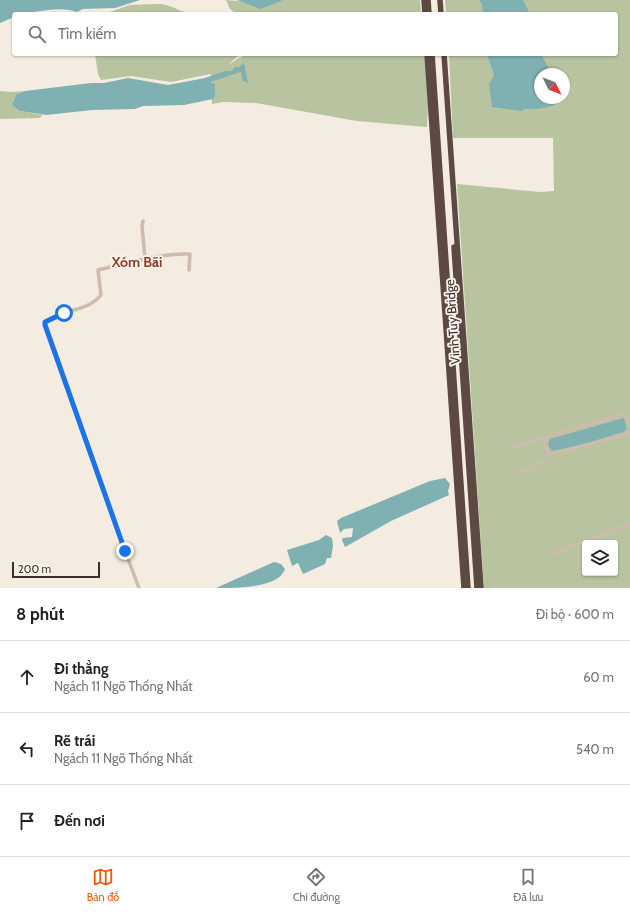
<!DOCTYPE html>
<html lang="vi">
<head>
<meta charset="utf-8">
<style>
  body { margin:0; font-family:Cabin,sans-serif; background:#f2f2f2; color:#202124 }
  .controls { position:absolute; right:12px; bottom:12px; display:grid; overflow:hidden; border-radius:4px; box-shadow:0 1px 3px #0004 }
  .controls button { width:36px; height:36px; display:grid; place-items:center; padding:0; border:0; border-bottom:1px solid #e0e0e0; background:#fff; color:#202124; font:20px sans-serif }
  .compass { position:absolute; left:534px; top:68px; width:36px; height:36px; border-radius:50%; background:#fff; box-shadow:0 1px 3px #0004; rotate:132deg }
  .scale { position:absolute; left:12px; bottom:10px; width:88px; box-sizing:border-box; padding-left:4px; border:2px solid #3b302b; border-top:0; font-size:11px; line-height:14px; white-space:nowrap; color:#3b302b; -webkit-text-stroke:3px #fbf5ee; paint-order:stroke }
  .stop { position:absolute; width:12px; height:12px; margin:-9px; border:3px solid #1a73e8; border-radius:50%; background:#fff }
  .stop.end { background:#1a73e8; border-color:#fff; box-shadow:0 1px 4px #0008 }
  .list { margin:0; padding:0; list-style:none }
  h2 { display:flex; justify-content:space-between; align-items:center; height:52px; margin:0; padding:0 16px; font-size:17px }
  h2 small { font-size:13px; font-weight:400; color:#757577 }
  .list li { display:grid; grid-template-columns:26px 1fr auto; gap:12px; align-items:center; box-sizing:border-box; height:72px; padding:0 16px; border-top:1px solid #e0e0e0 }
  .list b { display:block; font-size:15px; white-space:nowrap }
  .list p { margin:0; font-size:13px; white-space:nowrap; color:#757577 }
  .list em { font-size:13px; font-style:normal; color:#757577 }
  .icon { flex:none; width:22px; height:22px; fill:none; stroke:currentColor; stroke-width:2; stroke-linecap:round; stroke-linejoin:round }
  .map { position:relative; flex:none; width:630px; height:588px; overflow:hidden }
  .search { position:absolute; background:#fff; box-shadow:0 1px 3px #0004; left:12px; right:12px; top:12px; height:44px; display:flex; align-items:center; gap:10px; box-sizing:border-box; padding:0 14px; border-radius:4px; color:#757577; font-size:15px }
  .sheet { height:268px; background:#fff }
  nav { display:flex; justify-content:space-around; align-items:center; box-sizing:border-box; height:56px; border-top:1px solid #e0e0e0; background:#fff; font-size:11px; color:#757577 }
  nav a { display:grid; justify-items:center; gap:2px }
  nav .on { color:#ea580c }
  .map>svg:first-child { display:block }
  .green { fill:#b8c4a0; fill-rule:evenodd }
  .water { fill:#7fb0b2 }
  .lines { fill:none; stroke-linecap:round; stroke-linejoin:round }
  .minor { stroke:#cdbbac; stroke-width:3.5 }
  .highway { stroke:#5c4a42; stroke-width:5.5 }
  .route { stroke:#1a73e8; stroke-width:5 }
  .labels { text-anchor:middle; stroke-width:3.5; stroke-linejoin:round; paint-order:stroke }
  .street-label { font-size:13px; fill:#3b302b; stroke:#fbf5ee }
  .neighbourhood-label { font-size:14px; font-weight:bold; fill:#8c3b22; stroke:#fbf5ee }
</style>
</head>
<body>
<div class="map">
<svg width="630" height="588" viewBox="0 0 630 588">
  <rect width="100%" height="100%" fill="#f4ebe1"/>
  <path class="green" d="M226,0L247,2L252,0H420L421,14H237L230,9Z
    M445,0H630V588H484L457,184L540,192L554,191L553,138H453L449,54H616V14H446ZM540,74H564V98H540ZM585,543H615V573H585Z
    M158,4C171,4 180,12 192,14H104L130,5Z
    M95,54H240L228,65L246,54H425L428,106L427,127L357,121L256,103L223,102L212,104L211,74L171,82L131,76L101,80L98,74Z
    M0,91L13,92L25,91L17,94L20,111L42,115L40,118L0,119Z"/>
  <path class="water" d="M0,0H166H140L115,8L83,9L77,12C56,5 35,14 14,14V17L0,23Z
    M237,0H283L261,9Z
    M479,0H523L530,14H483L482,4Z
    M487,54H541L552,74H540V98H562C557,109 536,109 525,109L521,111L492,107L489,84L494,75Z
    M244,63L248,83L243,81L241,72L210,82L215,84V96L213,99L184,105L143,106L135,109L92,110L46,115L20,111L12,105L17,94L25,91L91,83H104L128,78L168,85L205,78L225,71H232L235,67H239Z
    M624,418L627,429L623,432L587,443L553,451L548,446L550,439Z
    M445,478L450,484L448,491L449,495L391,521L345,547L342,540L343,538L352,537L353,528L344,529L340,533L337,521L341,518L430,481Z
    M326,535L332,538L333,546L331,558H327L325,564L303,574L298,563L292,566L287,550L319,540Z
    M274,562L281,564L285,569C279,588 237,588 216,588Z"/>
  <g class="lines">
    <path class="minor" d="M143,221L142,226L145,258
      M543,438L549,455L624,435L630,432
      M509,448L624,414L630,422
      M518,473L541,463L549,455
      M549,555L630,524
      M139,588L125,551L45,322C61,309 88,312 101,295L98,270C129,263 159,253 190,254L189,270"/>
    <path class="highway" d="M424,0L425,14
      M428,0L429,14
      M440,0L441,14
      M427,54L464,588
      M432,54L468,588
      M444,54L481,588
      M454,247L477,588"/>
  </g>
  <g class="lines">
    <path class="route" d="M64,313L45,322V325L125,551"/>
  </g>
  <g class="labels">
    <g class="street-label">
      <text transform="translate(452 322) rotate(-94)" y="5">Vinh Tuy Bridge</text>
    </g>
    <g class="neighbourhood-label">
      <text x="137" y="267">Xóm Bãi</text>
    </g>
  </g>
</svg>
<div class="controls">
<button><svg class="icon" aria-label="layers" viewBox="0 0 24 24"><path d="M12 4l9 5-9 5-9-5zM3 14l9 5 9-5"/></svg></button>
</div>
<svg class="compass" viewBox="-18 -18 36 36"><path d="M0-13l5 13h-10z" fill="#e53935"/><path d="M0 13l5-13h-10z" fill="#757577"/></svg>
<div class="scale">200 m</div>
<div class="stop" style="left:64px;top:313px"></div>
<div class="stop end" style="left:125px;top:551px"></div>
<div class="search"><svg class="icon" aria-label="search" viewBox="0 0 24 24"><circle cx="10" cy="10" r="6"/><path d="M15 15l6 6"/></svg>Tìm kiếm</div>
</div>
<section class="sheet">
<h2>8 phút<small>Đi bộ · 600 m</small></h2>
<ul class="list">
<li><svg class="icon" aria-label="ahead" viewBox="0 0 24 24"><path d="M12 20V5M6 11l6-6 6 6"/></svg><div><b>Đi thẳng</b><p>Ngách 11 Ngõ Thống Nhất</p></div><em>60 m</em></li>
<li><svg class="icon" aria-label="left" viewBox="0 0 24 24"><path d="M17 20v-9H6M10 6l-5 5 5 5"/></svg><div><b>Rẽ trái</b><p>Ngách 11 Ngõ Thống Nhất</p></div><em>540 m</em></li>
<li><svg class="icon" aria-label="arrive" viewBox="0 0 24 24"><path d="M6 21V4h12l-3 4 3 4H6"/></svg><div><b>Đến nơi</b></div></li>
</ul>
</section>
<nav>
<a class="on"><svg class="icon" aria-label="map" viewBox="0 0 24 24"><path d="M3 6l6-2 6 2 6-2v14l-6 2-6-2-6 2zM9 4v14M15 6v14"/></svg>Bản đồ</a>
<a><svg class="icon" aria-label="directions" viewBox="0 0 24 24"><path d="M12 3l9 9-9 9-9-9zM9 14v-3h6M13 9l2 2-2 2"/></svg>Chỉ đường</a>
<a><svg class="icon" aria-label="saved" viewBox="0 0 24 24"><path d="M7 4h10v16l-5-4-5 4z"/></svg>Đã lưu</a>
</nav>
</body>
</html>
